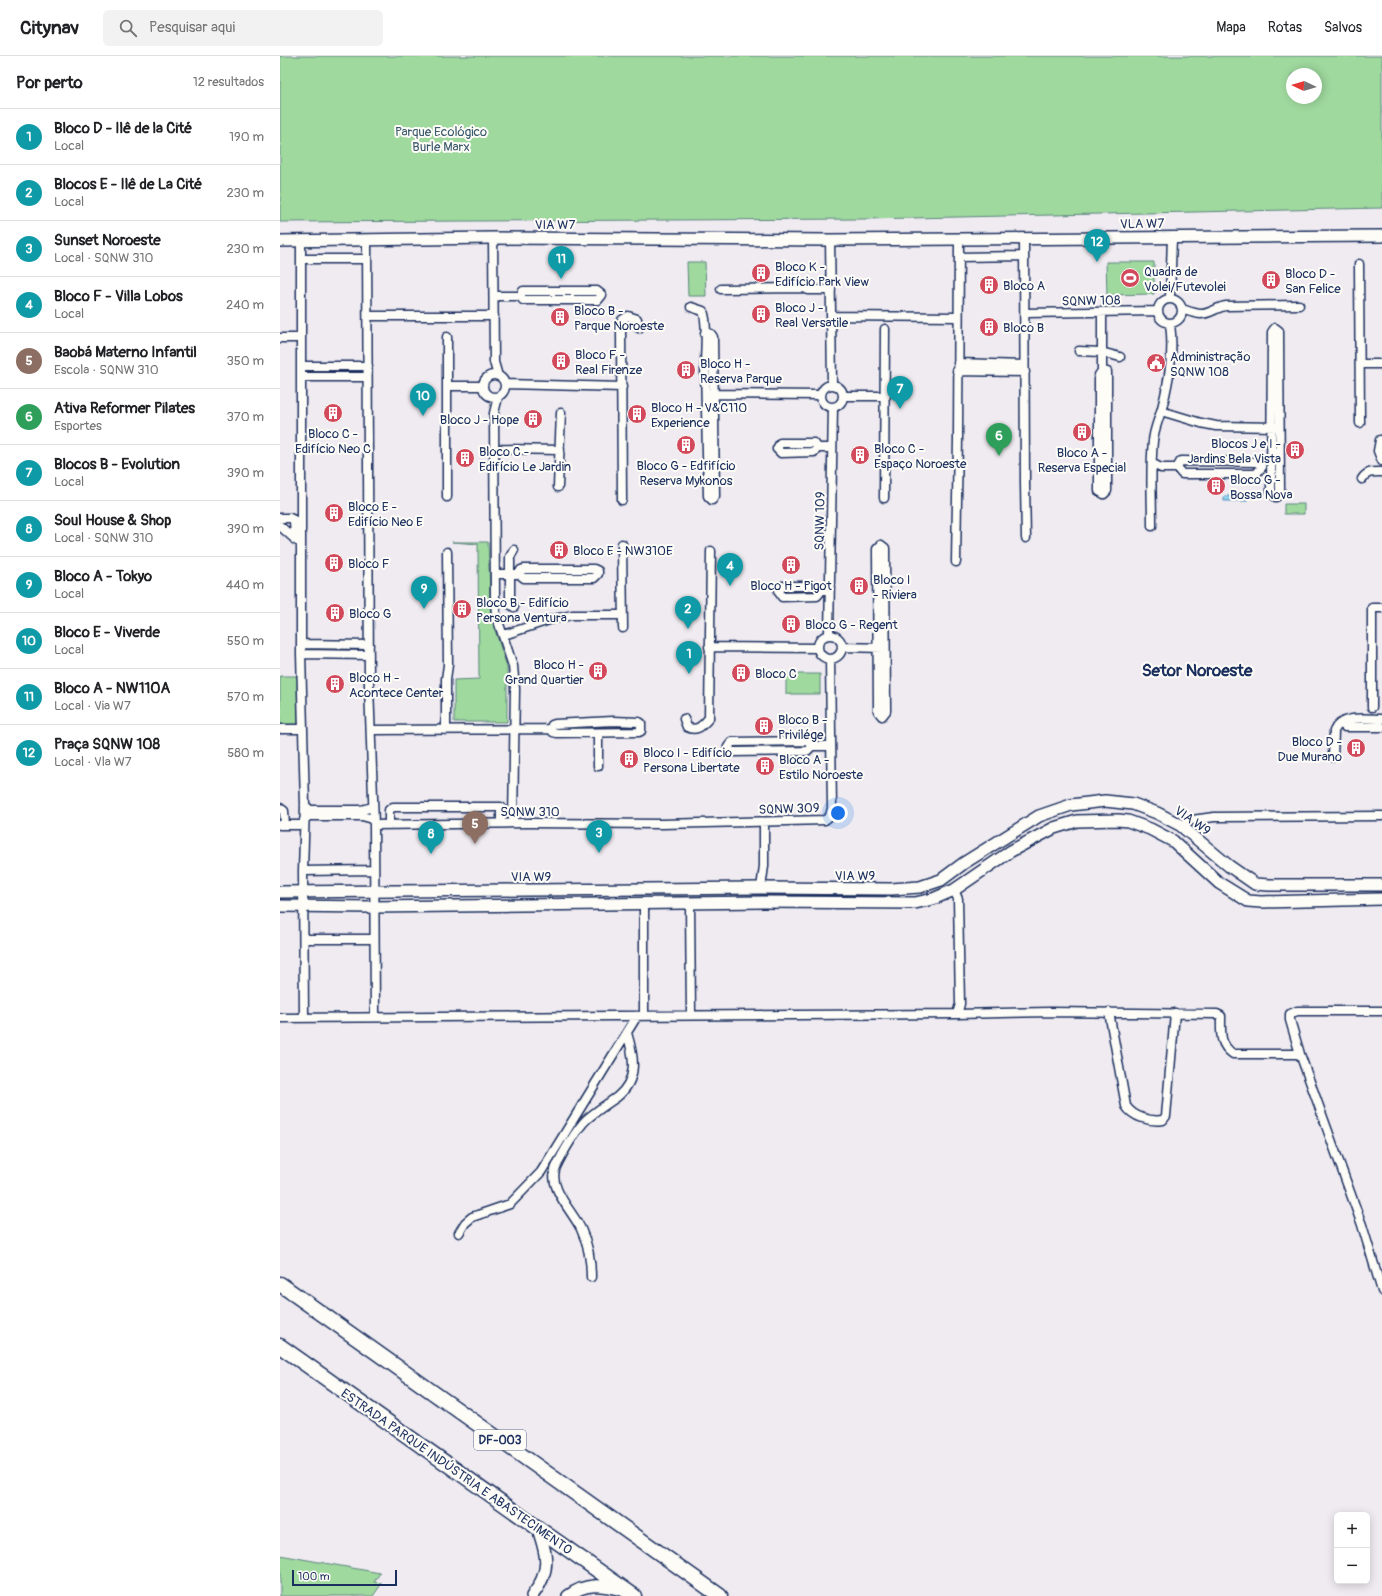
<!DOCTYPE html>
<html lang="pt">
<head>
<meta charset="utf-8">
<style>
  body { margin:0; font-family:Pangolin,sans-serif; background:#f2f2f2; color:#202124 }
  .controls { position:absolute; right:12px; bottom:12px; display:grid; overflow:hidden; border-radius:6px; box-shadow:0 2px 10px #0003 }
  .controls button { width:36px; height:36px; display:grid; place-items:center; padding:0; border:0; border-bottom:1px solid #e0e0e0; background:#fff; color:#202124; font:20px sans-serif }
  .compass { position:absolute; left:1006px; top:12px; width:36px; height:36px; border-radius:50%; background:#fff; box-shadow:0 2px 10px #0003; rotate:274deg }
  .scale { position:absolute; left:12px; bottom:10px; width:105px; box-sizing:border-box; padding-left:4px; border:2px solid #1b2f5e; border-top:0; font-size:11px; line-height:14px; white-space:nowrap; color:#1b2f5e; -webkit-text-stroke:3px #fdfcf7; paint-order:stroke }
  .you { position:absolute; left:558px; top:757px; width:14px; height:14px; margin:-10px; border:3px solid #fff; border-radius:50%; background:#1a73e8; box-shadow:0 0 0 6px #1a73e833 }
  .badge { display:grid; place-items:center; width:26px; height:26px; border-radius:50%; background:#0f766e; color:#fff; font-size:13px; font-weight:700 }
  .pin { position:absolute; translate:-50% -33px; filter:drop-shadow(0 1px 2px #0008) }
  .pin::after { content:''; position:absolute; top:21px; width:14px; height:12px; background:inherit; clip-path:polygon(0 0,100% 0,50% 100%) }
  .list { margin:0; padding:0; list-style:none }
  h2 { display:flex; justify-content:space-between; align-items:center; height:52px; margin:0; padding:0 16px; font-size:17px }
  h2 small { font-size:13px; font-weight:400; color:#757577 }
  .list li { display:grid; grid-template-columns:26px 1fr auto; gap:12px; align-items:center; box-sizing:border-box; height:56px; padding:0 16px; border-top:1px solid #e0e0e0 }
  .list b { display:block; font-size:15px; white-space:nowrap }
  .list p { margin:0; font-size:13px; white-space:nowrap; color:#757577 }
  .list em { font-size:13px; font-style:normal; color:#757577 }
  .icon { flex:none; width:22px; height:22px; fill:none; stroke:currentColor; stroke-width:2; stroke-linecap:round; stroke-linejoin:round }
  .map { position:relative; flex:none; width:1102px; height:1540px; overflow:hidden }
  header { display:flex; align-items:center; gap:24px; box-sizing:border-box; height:56px; padding:0 20px; background:#fff; border-bottom:1px solid #e0e0e0 }
  header strong { font-size:19px }
  nav { display:flex; gap:22px; margin-inline-start:auto; font-size:14px }
  .search { width:280px; height:36px; background:#f2f2f2; display:flex; align-items:center; gap:10px; box-sizing:border-box; padding:0 14px; border-radius:6px; color:#757577; font-size:15px }
  main { display:flex }
  aside { flex:1; background:#fff }
  .map>svg:first-child { display:block }
  .green { fill:#9fd99e; stroke:#5d847e; fill-rule:evenodd }
  .water { fill:#8ccfee; stroke:#5f8fb4 }
  .lines { fill:none; stroke-linecap:round; stroke-linejoin:round }
  .street-casing { stroke:#1b2f5e; stroke-width:11 }
  .secondary-casing { stroke:#1b2f5e; stroke-width:14 }
  .highway-casing { stroke:#1b2f5e; stroke-width:17 }
  .street { stroke:#fdfcf7; stroke-width:8 }
  .secondary { stroke:#fdfcf7; stroke-width:11 }
  .highway { stroke:#fdfcf7; stroke-width:14 }
  .labels { text-anchor:middle; stroke-width:4; stroke-linejoin:round; paint-order:stroke }
  .shield { fill:#fdfcf7; stroke:#5f6c8c; stroke-width:1 }
  .shield-label { font-size:12px; font-weight:bold; fill:#1b2f5e }
  .park-label { font-size:13px; fill:#3c5a6e; stroke:#fdfcf7 }
  .street-label { font-size:13px; fill:#1b2f5e; stroke:#fdfcf7 }
  .poi-label { font-size:13px; fill:#1b2f5e; stroke:#fdfcf7; text-anchor:start }
  .district-label { font-size:17px; font-weight:bold; fill:#1b2f5e; stroke:#fdfcf7 }
</style>
</head>
<body>
<header>
<strong>Citynav</strong>
<div class="search"><svg class="icon" aria-label="search" viewBox="0 0 24 24"><circle cx="10" cy="10" r="6"/><path d="M15 15l6 6"/></svg>Pesquisar aqui</div>
<nav><a>Mapa</a><a>Rotas</a><a>Salvos</a></nav>
</header>
<main>
<aside>
<h2>Por perto<small>12 resultados</small></h2>
<ul class="list">
<li><span class="badge" style="background:#0f9aa8">1</span><div><b>Bloco D - Ilê de la Cité</b><p>Local</p></div><em>190 m</em></li>
<li><span class="badge" style="background:#0f9aa8">2</span><div><b>Blocos E - Ilê de La Cité</b><p>Local</p></div><em>230 m</em></li>
<li><span class="badge" style="background:#0f9aa8">3</span><div><b>Sunset Noroeste</b><p>Local · SQNW 310</p></div><em>230 m</em></li>
<li><span class="badge" style="background:#0f9aa8">4</span><div><b>Bloco F - Villa Lobos</b><p>Local</p></div><em>240 m</em></li>
<li><span class="badge" style="background:#8d6e63">5</span><div><b>Baobá Materno Infantil</b><p>Escola · SQNW 310</p></div><em>350 m</em></li>
<li><span class="badge" style="background:#2e9e5b">6</span><div><b>Ativa Reformer Pilates</b><p>Esportes</p></div><em>370 m</em></li>
<li><span class="badge" style="background:#0f9aa8">7</span><div><b>Blocos B - Evolution</b><p>Local</p></div><em>390 m</em></li>
<li><span class="badge" style="background:#0f9aa8">8</span><div><b>Soul House &amp; Shop</b><p>Local · SQNW 310</p></div><em>390 m</em></li>
<li><span class="badge" style="background:#0f9aa8">9</span><div><b>Bloco A - Tokyo</b><p>Local</p></div><em>440 m</em></li>
<li><span class="badge" style="background:#0f9aa8">10</span><div><b>Bloco E - Viverde</b><p>Local</p></div><em>550 m</em></li>
<li><span class="badge" style="background:#0f9aa8">11</span><div><b>Bloco A - NW110A</b><p>Local · Via W7</p></div><em>570 m</em></li>
<li><span class="badge" style="background:#0f9aa8">12</span><div><b>Praça SQNW 108</b><p>Local · Vla W7</p></div><em>580 m</em></li>
</ul>
</aside>
<div class="map">
<svg width="1102" height="1540" viewBox="0 0 1102 1540">
  <rect width="100%" height="100%" fill="#efebf1"/>
  <filter id="ink" filterUnits="userSpaceOnUse"><feTurbulence type="fractalNoise" baseFrequency=".025" numOctaves="2"/><feDisplacementMap in="SourceGraphic" scale="8" xChannelSelector="R" yChannelSelector="G"/><feConvolveMatrix kernelMatrix="1 2 1 2 8 2 1 2 1" color-interpolation-filters="sRGB"/></filter>
  <g filter="url(#ink)">
    <path class="green" d="M0,0H1102V152L585,163L0,166ZM1012,18H1036V42H1012Z
      M407,206H425L426,240H408Z
      M826,206H874V238L827,239Z
      M1004,448H1024V458H1004Z
      M172,486H208L211,562L227,611V666H174V624L199,623L198,488Z
      M506,618H540V638H506Z
      M0,620H18V670L0,671Z
      M0,1499L100,1517L94,1526L102,1527L93,1540H0Z"/>
    <path class="water" d="M944,440H967V445H944Z"/>
    <g class="lines">
      <defs>
        <path id="street" d="M213,182L214,306L218,320
          M744,183L745,428L746,482
          M87,184L89,630L94,769L95,961
          M550,184L552,329
          M21,185V598L25,749L23,815L24,962
          M679,201L744,200
          M21,203H87
          M1079,208L1080,367
          M441,233L524,232L528,234H551
          M243,235H317L322,239L318,244H243L240,240Z
          M214,240H240
          M878 255a12 12 0 1 1 24 0a12 12 0 1 1-24 0Z
          M890,243L892,181
          M411,251L423,255C428,267 425,295 425,310C426,353 427,396 428,440L432,444L435,440L433,281L431,278L425,277
          M902,253C908,255 916,258 921,258C930,258 937,251 946,250L1019,249
          M822,256V315
          M745,257L878,255
          M88,260H214
          M551,260L678,261
          M995,272L999,275L1000,436L999,439L996,441L992,438L991,436L992,276Z
          M167,281V441
          M0,282H21
          M799,295L821,296L840,301
          M678,307L744,309
          M1080,308H1102
          M21,310H88
          M677,315L745,316
          M822,315L827,316V435L824,438L819,435V319Z
          M203 330a11 11 0 1 1 22 0a11 11 0 1 1-22 0Z
          M21,321H87
          M225,328L342,331
          M541 340a11 11 0 1 1 22 0a11 11 0 1 1-22 0Z
          M167,330H203
          M428,338L541,339
          M563,340H606
          M218,341L214,357L215,545L216,559L233,610L235,633L233,767
          M881,355L921,367L936,370L996,371
          M1100,384L1098,395L1102,405
          M538,392L534,387H500L497,393L501,397L534,396L538,392H552
          M215,393L280,394
          M901,405L977,406L982,411L976,418H902L897,412Z
          M873,408L881,412H897
          M1082,423C1087,415 1093,416 1102,416
          M278,431L281,357
          M604,442L605,273
          M342,444L341,274L342,264L348,260L357,263L359,272
          M0,462H10L14,464L15,484
          M0,470L17,485
          M872,470C872,442 870,412 873,385C874,373 879,363 882,352C889,324 894,297 890,268
          M342,488L343,572
          M601,489L605,492L606,655L602,660L598,655L597,493Z
          M234,494L230,501V548L234,551
          M676,506L678,382L679,182
          M215,518H239L244,522H314L318,518V515L314,513H244L241,514L239,518
          M542,534L537,540L502,541L499,536L502,530H537L542,534H549
          M224,579L269,564L292,559H342
          M549,579L553,351
          M538 591a12 12 0 1 1 24 0a12 12 0 1 1-24 0Z
          M21,588L89,589
          M429,591L538,592
          M562,591L603,592
          M21,598L89,599
          M1092,651V552H1102
          M404,663L407,671C417,676 422,670 429,662L431,495
          M333,665L359,666L361,667V675L359,676L277,677L273,676L271,673L272,669L275,668Z
          M1061,667L1065,671H1102
          M0,673H22
          M91,674L271,673
          M166,674V623L168,609L167,496
          M318,677V710
          M532,690L527,695L452,696L448,691L452,686L527,685L532,690H551
          M1053,701L1054,675C1061,658 1087,663 1102,663
          M25,749L30,754H81L93,751
          M0,752L4,755L5,769
          M24,764L29,760H82L93,763
          M109,768V754L113,751H221V767
          M0,769H24
          M94,769L249,767L382,768L545,764L550,760L552,752L550,603
          M900,769L912,764L934,761L1102,760
          M23,815L93,814
          M481,832L484,810V766
          M674,834L678,843L680,948L677,958
          M364,848V959
          M410,848L411,959
          M24,883H93
          M1102,955H1017L1010,958V964L1020,998L1082,1169L1102,1235
          M829,956L846,1050C853,1061 870,1066 883,1064L886,1060L895,957
          M0,962L677,958L770,956L937,958L941,960C941,977 939,988 953,998H1020
          M179,1177L185,1167L192,1161L230,1148L261,1116L357,960
          M311,1221C311,1205 308,1188 301,1173C293,1156 267,1131 276,1111C282,1098 297,1072 307,1063C316,1055 327,1048 337,1041C359,1023 354,1000 347,977"/>
        <path id="secondary" d="M0,185L213,182L550,184L1102,180
          M0,836L481,832L611,833L640,831L661,824L684,807L759,760L791,749L825,745L853,748L877,757L900,769L949,810L975,828L989,829H1102
          M0,850L93,851L483,846L635,847L653,843L674,834L731,795L774,772L797,765L838,764L848,765L870,773L893,785L939,827L968,845L981,846L1102,843
          M252,1540C272,1514 267,1499 257,1470
          M288,1540C306,1526 322,1529 342,1534"/>
        <path id="highway" d="M0,1228L440,1540
          M0,1290L354,1540"/>
      </defs>
      <use href="#street" class="street-casing"/>
      <use href="#secondary" class="secondary-casing"/>
      <use href="#highway" class="highway-casing"/>
      <use href="#street" class="street"/>
      <use href="#secondary" class="secondary"/>
      <use href="#highway" class="highway"/>
    </g>
  </g>
  <defs>
    <symbol id="building-disc" viewBox="-11 -11 22 22"><circle r="9.5" fill="#d1495b" stroke="#fdfcf7"/><path d="M-4-6H4V6H1V3H-1V6H-4ZM-2.5-4.3h1.7v1.8h-1.7ZM.8-4.3h1.7v1.8H.8ZM-2.5-1h1.7V.8h-1.7ZM.8-1h1.7V.8H.8Z" fill="#fff"/></symbol>
    <symbol id="stadium-disc" viewBox="-11 -11 22 22"><circle r="9.5" fill="#d1495b" stroke="#fdfcf7"/><path d="M0-5a6.5 5 0 1 0 0 10a6.5 5 0 1 0 0-10ZM-3.5-1.8h7v3.6h-7Z" fill="#fff"/></symbol>
    <symbol id="civic-disc" viewBox="-11 -11 22 22"><circle r="9.5" fill="#d1495b" stroke="#fdfcf7"/><path d="M-.6-6.5H3V-4.5H.6V-3L4-1V1h2V6H-6V1h2V-1L-.6-3ZM-1.2 2.5V6h2.4V2.5Z" fill="#fff"/></symbol>
  </defs>
  <g fill-rule="evenodd">
    <use href="#building-disc" x="470" y="206" width="22" height="22"/>
    <use href="#stadium-disc" x="839" y="211" width="22" height="22"/>
    <use href="#building-disc" x="980" y="213" width="22" height="22"/>
    <use href="#building-disc" x="698" y="218" width="22" height="22"/>
    <use href="#building-disc" x="470" y="247" width="22" height="22"/>
    <use href="#building-disc" x="269" y="250" width="22" height="22"/>
    <use href="#building-disc" x="698" y="260" width="22" height="22"/>
    <use href="#building-disc" x="270" y="294" width="22" height="22"/>
    <use href="#civic-disc" x="865" y="296" width="22" height="22"/>
    <use href="#building-disc" x="395" y="303" width="22" height="22"/>
    <use href="#building-disc" x="42" y="346" width="22" height="22"/>
    <use href="#building-disc" x="346" y="347" width="22" height="22"/>
    <use href="#building-disc" x="242" y="352" width="22" height="22"/>
    <use href="#building-disc" x="791" y="365" width="22" height="22"/>
    <use href="#building-disc" x="395" y="378" width="22" height="22"/>
    <use href="#building-disc" x="1004" y="383" width="22" height="22"/>
    <use href="#building-disc" x="569" y="388" width="22" height="22"/>
    <use href="#building-disc" x="174" y="391" width="22" height="22"/>
    <use href="#building-disc" x="925" y="419" width="22" height="22"/>
    <use href="#building-disc" x="43" y="446" width="22" height="22"/>
    <use href="#building-disc" x="268" y="483" width="22" height="22"/>
    <use href="#building-disc" x="43" y="496" width="22" height="22"/>
    <use href="#building-disc" x="500" y="498" width="22" height="22"/>
    <use href="#building-disc" x="568" y="519" width="22" height="22"/>
    <use href="#building-disc" x="171" y="542" width="22" height="22"/>
    <use href="#building-disc" x="44" y="546" width="22" height="22"/>
    <use href="#building-disc" x="500" y="557" width="22" height="22"/>
    <use href="#building-disc" x="307" y="604" width="22" height="22"/>
    <use href="#building-disc" x="450" y="606" width="22" height="22"/>
    <use href="#building-disc" x="44" y="617" width="22" height="22"/>
    <use href="#building-disc" x="473" y="659" width="22" height="22"/>
    <use href="#building-disc" x="1065" y="681" width="22" height="22"/>
    <use href="#building-disc" x="338" y="692" width="22" height="22"/>
    <use href="#building-disc" x="474" y="699" width="22" height="22"/>
  </g>
  <g class="labels">
    <rect class="shield" x="194" y="1374" width="52" height="20" rx="3"/>
    <g class="shield-label">
      <text x="220" y="1388">DF-003</text>
    </g>
    <g class="park-label">
      <text x="161" y="80">Parque Ecológico<tspan x="161" dy="15">Burle Marx</tspan></text>
    </g>
    <g class="street-label">
      <text transform="translate(862 167) rotate(-1)" y="5">VLA W7</text>
      <text x="275" y="173">VIA W7</text>
      <text transform="translate(811 244) rotate(-1)" y="5">SQNW 108</text>
      <text transform="translate(539 465) rotate(-89)" y="5">SQNW 109</text>
      <text transform="translate(509 752) rotate(-2)" y="5">SQNW 309</text>
      <text x="250" y="760">SQNW 310</text>
      <text transform="translate(913 764) rotate(35)" y="5">VIA W9</text>
      <text x="575" y="824">VIA W9</text>
      <text x="251" y="825">VIA W9</text>
      <text transform="translate(177 1415) rotate(35)" y="5">ESTRADA PARQUE INDÚSTRIA E ABASTECIMENTO</text>
    </g>
    <g class="poi-label">
      <text x="495" y="215">Bloco K -<tspan x="495" dy="15">Edifício Park View</tspan></text>
      <text x="864" y="220">Quadra de<tspan x="864" dy="15">Volei/Futevolei</tspan></text>
      <text x="1005" y="222">Bloco D -<tspan x="1005" dy="15">San Felice</tspan></text>
      <text x="723" y="234">Bloco A</text>
      <text x="495" y="256">Bloco J -<tspan x="495" dy="15">Real Versatile</tspan></text>
      <text x="294" y="259">Bloco B -<tspan x="294" dy="15">Parque Noroeste</tspan></text>
      <text x="723" y="276">Bloco B</text>
      <text x="295" y="303">Bloco F -<tspan x="295" dy="15">Real Firenze</tspan></text>
      <text x="890" y="305">Administração<tspan x="890" dy="15">SQNW 108</tspan></text>
      <text x="420" y="312">Bloco H -<tspan x="420" dy="15">Reserva Parque</tspan></text>
      <text x="371" y="356">Bloco H - V&amp;C110<tspan x="371" dy="15">Experience</tspan></text>
      <text x="239" y="368" text-anchor="end">Bloco J - Hope</text>
      <text x="53" y="382" text-anchor="middle">Bloco C -<tspan x="53" dy="15">Edifício Neo C</tspan></text>
      <text x="1001" y="392" text-anchor="end">Blocos J e I -<tspan x="1001" dy="15">Jardins Bela Vista</tspan></text>
      <text x="594" y="397">Bloco C -<tspan x="594" dy="15">Espaço Noroeste</tspan></text>
      <text x="199" y="400">Bloco C -<tspan x="199" dy="15">Edifício Le Jardin</tspan></text>
      <text x="802" y="401" text-anchor="middle">Bloco A -<tspan x="802" dy="15">Reserva Especial</tspan></text>
      <text x="406" y="414" text-anchor="middle">Bloco G - Edfifício<tspan x="406" dy="15">Reserva Mykonos</tspan></text>
      <text x="950" y="428">Bloco G -<tspan x="950" dy="15">Bossa Nova</tspan></text>
      <text x="68" y="455">Bloco E -<tspan x="68" dy="15">Edifício Neo E</tspan></text>
      <text x="293" y="499">Bloco E - NW310E</text>
      <text x="68" y="512">Bloco F</text>
      <text x="593" y="528">Bloco I<tspan x="593" dy="15">- Riviera</tspan></text>
      <text x="511" y="534" text-anchor="middle">Bloco H - Pigot</text>
      <text x="196" y="551">Bloco B - Edifício<tspan x="196" dy="15">Persona Ventura</tspan></text>
      <text x="69" y="562">Bloco G</text>
      <text x="525" y="573">Bloco G - Regent</text>
      <text x="304" y="613" text-anchor="end">Bloco H -<tspan x="304" dy="15">Grand Quartier</tspan></text>
      <text x="475" y="622">Bloco C</text>
      <text x="69" y="626">Bloco H -<tspan x="69" dy="15">Acontece Center</tspan></text>
      <text x="498" y="668">Bloco B -<tspan x="498" dy="15">Privilége</tspan></text>
      <text x="1062" y="690" text-anchor="end">Bloco D -<tspan x="1062" dy="15">Due Murano</tspan></text>
      <text x="363" y="701">Bloco I - Edifício<tspan x="363" dy="15">Persona Libertate</tspan></text>
      <text x="499" y="708">Bloco A -<tspan x="499" dy="15">Estilo Noroeste</tspan></text>
    </g>
    <g class="district-label">
      <text x="917" y="620">Setor Noroeste</text>
    </g>
  </g>
</svg>
<div class="controls">
<button>+</button>
<button>−</button>
</div>
<svg class="compass" viewBox="-18 -18 36 36"><path d="M0-13l5 13h-10z" fill="#e53935"/><path d="M0 13l5-13h-10z" fill="#757577"/></svg>
<div class="scale">100 m</div>
<div class="you"></div>
<div class="pin badge" style="left:409px;top:618px;background:#0f9aa8">1</div>
<div class="pin badge" style="left:408px;top:573px;background:#0f9aa8">2</div>
<div class="pin badge" style="left:319px;top:797px;background:#0f9aa8">3</div>
<div class="pin badge" style="left:450px;top:530px;background:#0f9aa8">4</div>
<div class="pin badge" style="left:195px;top:788px;background:#8d6e63">5</div>
<div class="pin badge" style="left:719px;top:400px;background:#2e9e5b">6</div>
<div class="pin badge" style="left:620px;top:353px;background:#0f9aa8">7</div>
<div class="pin badge" style="left:151px;top:798px;background:#0f9aa8">8</div>
<div class="pin badge" style="left:144px;top:553px;background:#0f9aa8">9</div>
<div class="pin badge" style="left:143px;top:360px;background:#0f9aa8">10</div>
<div class="pin badge" style="left:281px;top:223px;background:#0f9aa8">11</div>
<div class="pin badge" style="left:817px;top:206px;background:#0f9aa8">12</div>
</div>
</main>
</body>
</html>
